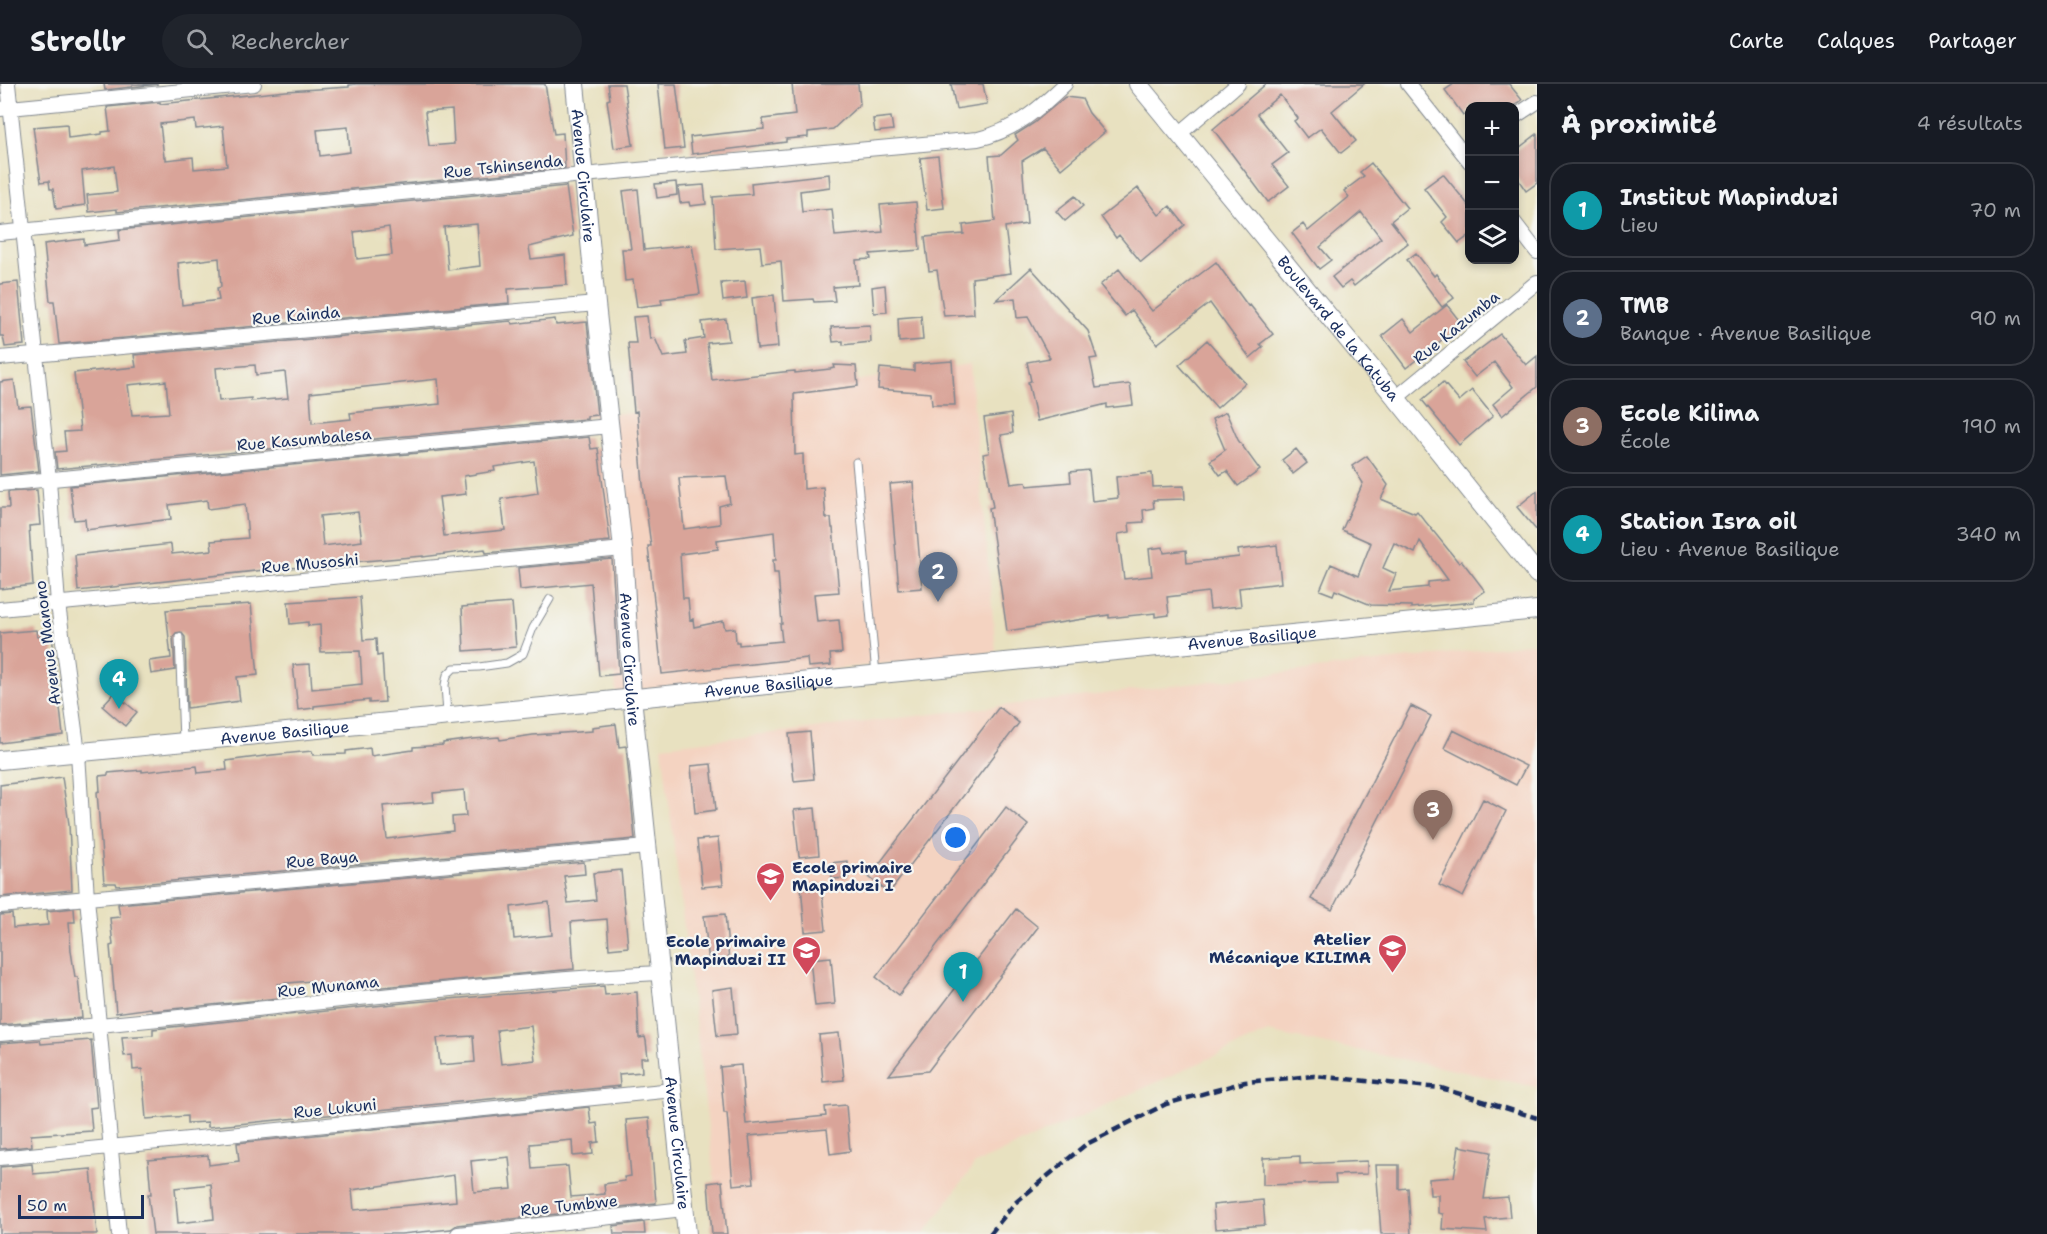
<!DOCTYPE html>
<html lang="fr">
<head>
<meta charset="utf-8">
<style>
  body { margin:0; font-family:"Shantell Sans",sans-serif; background:#20242c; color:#f1f3f6 }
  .controls { position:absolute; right:18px; top:18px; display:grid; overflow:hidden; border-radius:12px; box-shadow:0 3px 9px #0003 }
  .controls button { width:54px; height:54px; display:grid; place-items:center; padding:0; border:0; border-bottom:2px solid #363941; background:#171b24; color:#f1f3f6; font:30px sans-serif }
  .scale { position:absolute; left:18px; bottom:15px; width:126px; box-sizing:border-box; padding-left:6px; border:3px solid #1b2f5e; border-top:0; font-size:16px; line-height:21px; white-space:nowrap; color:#1b2f5e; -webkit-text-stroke:4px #f6f6f2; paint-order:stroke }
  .you { position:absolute; left:956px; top:754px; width:21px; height:21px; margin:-15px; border:4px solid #fff; border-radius:50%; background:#1a73e8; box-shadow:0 0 0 9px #1a73e833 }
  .badge { display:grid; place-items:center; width:39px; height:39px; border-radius:50%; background:#d93025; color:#fff; font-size:20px; font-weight:700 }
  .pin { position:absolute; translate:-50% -50px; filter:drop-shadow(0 2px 3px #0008) }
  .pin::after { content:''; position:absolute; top:32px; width:21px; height:18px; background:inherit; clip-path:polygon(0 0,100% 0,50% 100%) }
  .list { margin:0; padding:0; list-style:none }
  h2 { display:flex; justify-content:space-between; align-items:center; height:78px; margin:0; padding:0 24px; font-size:26px }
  h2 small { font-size:20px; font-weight:400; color:#9ea1a6 }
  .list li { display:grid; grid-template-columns:39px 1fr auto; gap:18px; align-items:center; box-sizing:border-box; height:96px; margin:0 12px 12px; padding:0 12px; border:2px solid #363941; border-radius:24px }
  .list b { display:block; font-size:22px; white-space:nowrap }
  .list p { margin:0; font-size:20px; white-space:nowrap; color:#9ea1a6 }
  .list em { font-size:20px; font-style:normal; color:#9ea1a6 }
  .icon { flex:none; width:33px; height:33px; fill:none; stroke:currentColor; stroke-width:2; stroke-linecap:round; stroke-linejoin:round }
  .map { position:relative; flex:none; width:1537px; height:1150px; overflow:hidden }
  header { display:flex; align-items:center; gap:36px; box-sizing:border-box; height:84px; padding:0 30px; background:#171b24; border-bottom:2px solid #363941 }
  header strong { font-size:28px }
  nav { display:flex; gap:33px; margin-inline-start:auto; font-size:21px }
  .search { width:420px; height:54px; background:#20242c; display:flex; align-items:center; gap:15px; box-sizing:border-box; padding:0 21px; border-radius:33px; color:#9ea1a6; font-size:22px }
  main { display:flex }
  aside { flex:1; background:#171b24 }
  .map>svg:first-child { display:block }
  .built { fill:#f4d3c1 }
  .building { fill:#d9a499; fill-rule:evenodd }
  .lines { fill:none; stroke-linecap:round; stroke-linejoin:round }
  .service-casing { stroke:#82888f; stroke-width:9 }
  .minor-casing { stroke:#82888f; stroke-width:16 }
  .tertiary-casing { stroke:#82888f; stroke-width:20 }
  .service { stroke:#fff; stroke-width:7 }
  .minor { stroke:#fff; stroke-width:14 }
  .tertiary { stroke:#fff; stroke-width:18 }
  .rail { stroke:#1b2f5e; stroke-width:4.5; stroke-dasharray:9 4.5; stroke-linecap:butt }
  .labels { text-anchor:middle; stroke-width:4.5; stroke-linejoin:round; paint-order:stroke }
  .street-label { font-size:16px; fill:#1b2f5e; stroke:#f6f6f2 }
  .poi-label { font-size:16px; font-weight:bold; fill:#1b2f5e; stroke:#f6f6f2; text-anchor:end }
</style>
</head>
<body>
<header>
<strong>Strollr</strong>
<div class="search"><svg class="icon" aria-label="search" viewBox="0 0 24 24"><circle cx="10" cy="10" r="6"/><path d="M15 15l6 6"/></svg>Rechercher</div>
<nav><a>Carte</a><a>Calques</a><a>Partager</a></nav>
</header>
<main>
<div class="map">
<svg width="1537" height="1150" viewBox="0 0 1537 1150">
  <rect width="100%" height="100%" fill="#f6f6f2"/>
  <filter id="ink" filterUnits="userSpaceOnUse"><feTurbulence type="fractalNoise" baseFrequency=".0167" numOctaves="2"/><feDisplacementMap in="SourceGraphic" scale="12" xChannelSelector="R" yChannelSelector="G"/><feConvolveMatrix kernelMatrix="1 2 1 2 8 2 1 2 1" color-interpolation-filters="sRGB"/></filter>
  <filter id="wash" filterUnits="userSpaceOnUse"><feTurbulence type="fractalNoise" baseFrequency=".008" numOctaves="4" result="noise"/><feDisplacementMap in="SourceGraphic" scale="24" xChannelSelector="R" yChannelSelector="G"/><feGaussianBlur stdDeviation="1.35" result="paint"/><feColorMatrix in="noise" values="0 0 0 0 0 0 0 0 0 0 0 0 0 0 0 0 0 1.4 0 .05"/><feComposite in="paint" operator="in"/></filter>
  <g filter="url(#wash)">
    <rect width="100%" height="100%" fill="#e8e1c0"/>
    <path class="built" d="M970,280L996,568L616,608L594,330L634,329Z
      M1537,559V1003L1268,948L975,1080L924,1150H721L662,662Z"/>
    <g id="blocks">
      <path class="building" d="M104,0H158L105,6Z
        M356,0H545L554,50L563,49L565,84L117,128V125L89,128L87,111L117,108L114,82L82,87L85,121L56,125L53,105H50L49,97L41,98L33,43L67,40L68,54L102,50V48L110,47L107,23L160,18V20L286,7L349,3V1ZM452,26L454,60L429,62L425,28ZM195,36L196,45L223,42L227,82L194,85L193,73L166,76V73H164L160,40ZM348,43L350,68L320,72L317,46Z
        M608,0H624L633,61L614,64L607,16L610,15Z
        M658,0H676L684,64L665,66Z
        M792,0H858L860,20L833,45L808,48V53L786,55V58L692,70L690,53L764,45L763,35L795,31Z
        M951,0H983L987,20L956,25Z
        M1266,0H1364L1332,27L1356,57L1341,69L1321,44L1307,54L1294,37L1298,34L1280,11L1257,30L1288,69L1272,81L1289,102L1268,118L1213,45Z
        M1454,0H1509L1522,16L1514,22H1470V26L1463,31L1445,6Z
        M1065,13L1082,15L1089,29L1105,48L1061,85L1043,64L1022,77L1027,140L1005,143L1011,189L972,194L974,230L944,232L937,186L929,187L925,153L964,150L963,141L995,137L989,72L1001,71L1018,56L1015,51L1034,39Z
        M891,33L893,46L875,48L873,35Z
        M1537,50V99L1526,107L1515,91V67Z
        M938,72L944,124L927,126L920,74Z
        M1371,79L1407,124L1391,137L1408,159L1354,202L1350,197L1341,204L1332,193L1381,154L1361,128L1320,163L1331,176L1319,185L1292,149L1303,140L1308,147L1349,113L1344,107L1364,92L1360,88Z
        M829,90L830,103L800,107L802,128L832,125L835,152L883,148L880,121L916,118L920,166L870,170L871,175L856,176L858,201L833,203L835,217L814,218L813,215L784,217L781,177L762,179L760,162L716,165L713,113L752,110L751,99Z
        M1443,90L1470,123V151L1459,159L1442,138L1447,133L1424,104Z
        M676,98L677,111L657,114L655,100Z
        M704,101L706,120L690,122L689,118L680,119L678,103Z
        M566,102L573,152L529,163L531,175L565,171L567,201L508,205L509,219L59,260L54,217H50L44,160L84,155V161L120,156L119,146ZM477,140L480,182L448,186L444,143ZM389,143L392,171L357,175L354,148ZM219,174L221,203L217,204L219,216L182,221L178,179Z
        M1138,104L1159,131L1170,122L1185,141L1141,178L1119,151L1116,154L1101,133Z
        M638,105L644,166L692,161L700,210L661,215L662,220L637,223L633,196L625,197L622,165H631L623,107Z
        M1075,112L1083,122L1065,137L1056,127Z
        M1416,169L1434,192L1436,190L1454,214L1442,223L1407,176Z
        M1216,178L1248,222L1250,221L1273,250L1260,260L1263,263L1250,274L1210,219L1157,260L1132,226L1125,232L1100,201L1119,185L1152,227Z
        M1031,184L1088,247L1097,274L1090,275L1096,304L1130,300L1133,321L1107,324V320L1037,337L1028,298L1031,297L1027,278L1050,274L1028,233L1017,234L1015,214L996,216Z
        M745,197L747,214L723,217L721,199Z
        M18,198L24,261L5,263L3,252H0V200Z
        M885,201L887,228L874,229L872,203Z
        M774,211L778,263L757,265L752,214Z
        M1447,221L1462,240L1406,284L1382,252L1403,235L1413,248Z
        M647,232L650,255L655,254L663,273L687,270L685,257L704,254L702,238L726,235L729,257L707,259L712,296L783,288L795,287V289L830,285L835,284L834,281L856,282L858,302L794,310L795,371L803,370L804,405L823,403L826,434H831L832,444H833L839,508L814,510L817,538L839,536L842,569L830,570L831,581L808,583L807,574L662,590L648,462H651L643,401L637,327L634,328L628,259H636L633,233ZM726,392L730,419L719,422L720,440L684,445L679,394ZM774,448L776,476H773L774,489H778L782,540H780L782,557L739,561V558H736L735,544L725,545L723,537L694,543L693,535L690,536L688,514H683L680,470L718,465L717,456Z
        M921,232L923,256L899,258L898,234Z
        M555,235L556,241L587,238L597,331L587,332V335L57,385L55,368L66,367L64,348L80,347L74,289L136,283L134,271L511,237L512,240ZM255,281L256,291L285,288L288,314L251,317V314L219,317L216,284ZM438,295L440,320L350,329L351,335L312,339L310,309ZM166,297L169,329L132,331L128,301Z
        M870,241L871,258L843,261V257L833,258L831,243Z
        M1500,250L1526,281L1537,272V303L1502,332L1493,320L1513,303L1494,278L1475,293L1463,278Z
        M1207,256L1245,299L1217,324L1179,281Z
        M952,277L955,321H932L931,309L878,305L880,284L914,287V280Z
        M14,296L18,323L31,322L39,387L0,391V298Z
        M1443,298L1459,317L1472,306L1493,332L1459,361L1422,316Z
        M1226,328L1238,356L1260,386L1238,402L1227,387L1220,391L1210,377L1225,366L1212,335Z
        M1011,330L1013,349L1001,351L1011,400L1026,398L1027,402L1071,398L1070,388L1089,386L1092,417L1118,414L1116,393L1152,389L1153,403L1184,402L1185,415L1153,416L1154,424L1143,426L1144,438L1129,439L1130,448L1118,450L1124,495L1152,492L1149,465L1163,463L1164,469L1186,466L1187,479L1239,473L1238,466L1277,461L1281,499L1239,504L1241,522L1210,525L1208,508L1167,513L1169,531L1155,533V529L1109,534V531L1007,547L989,424L993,423L983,370L989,369L984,334Z
        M589,353L591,365L598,364L610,457L486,469L485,465L423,473V472L353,478V480L303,486V483L273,485L78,507L75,471L171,460L172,470L212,466L211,457L248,454L245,420L208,425L207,416L169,421L171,435L86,446L85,435L74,436L70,402ZM534,377L538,409L501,415L505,446L444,452L439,413L466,410L464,392L495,387L494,383ZM358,428L362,457L323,462L320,432Z
        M1296,365L1307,379L1293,390L1282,376Z
        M1367,372L1388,401L1381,415L1415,429L1417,427L1459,479L1462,477L1485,507L1474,515V518L1411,524V522L1371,521L1335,506L1333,511L1320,506L1331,480L1358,492L1371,459L1342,446L1363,399L1352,382ZM1420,457L1448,496L1428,498V503L1389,507L1396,490L1383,484L1394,459L1415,469Z
        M913,398L922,504L899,506L890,400Z
        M37,406L40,441L29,442L33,501L0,505V424H9L8,408Z
        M1537,407V447L1517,423Z
        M612,475L619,590L599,592L591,499L520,506L518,484Z
        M360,513L363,556L376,555L377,572L382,571L385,618L369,619V616L314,622V624L298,626L293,581L310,580L312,605L362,600L360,567L321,568L320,541L308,542V538L290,540L288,518Z
        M512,519L516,563L464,567L462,523Z
        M251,520L258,591L237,593L240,617L187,624L185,553L181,548L176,549L173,553L175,586L151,590L149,577L171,574L166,526Z
        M36,546L37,553L52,551L63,651L0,659V549Z
        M114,609L137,628L125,642L102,622Z
        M1411,622L1431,632L1332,826L1311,815Z
        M999,623L1019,639L889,809L869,793Z
        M616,640L619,663L626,662L635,755L117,802L116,799H104L97,708L100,707L99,692L108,691V689L142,686V688L197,682L198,689L227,686L226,677L272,671L312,667L313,671L346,670V667L370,664L371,672L413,666V663L443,661V659L473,655L499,653L500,656L533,651L592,647V643ZM464,706L466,732L452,733L453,747L387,755L383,722L434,718L433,709Z
        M1453,646L1526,682L1516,701L1444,664Z
        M810,648L814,695L794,697L789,650Z
        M711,680L716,726L695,729L691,682Z
        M62,693L69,740L72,806L0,813V701Z
        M1483,715L1506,727L1463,813L1439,801Z
        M1006,723L1028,741L899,911L876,893Z
        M815,724L819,771L799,773L794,726Z
        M718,754L723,801L702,803L697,756Z
        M847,777L848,794L832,795L831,779Z
        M584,778L585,790L564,792L568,819L596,816L593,789L621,786L628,863L609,865L607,835L571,838L574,885L319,909L318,901H312V897L299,898L278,900L279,914L152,927L151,924L116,929L110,862L113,861L110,834L120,833L118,820ZM549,818L552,851L514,855L511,823Z
        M821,799L826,846L805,848L801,801Z
        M74,824L75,838H69L71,867L75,893H78L82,934L0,941V831L12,830L13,844L48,841L47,827Z
        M1016,825L1038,843L928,987L889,991Z
        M725,830L729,877L709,879L704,832Z
        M831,873L835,920L815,922L810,875Z
        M604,902L605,911L637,908L639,954L645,953L646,957L648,974H641L642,988L619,990L620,1002L208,1043V1038L187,1039V1032L146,1035L142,985L133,986L132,971L124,972L122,953L153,951V945L413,918ZM531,942L535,976L501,980L497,946ZM473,952L475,978L440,981L437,954Z
        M733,903L737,950L717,952L712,906Z
        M839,949L844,996L823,998L819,951Z
        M40,956L41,960L91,956L97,1023L90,1024L92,1047L31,1051L32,1062L0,1065V959Z
        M741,981L746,1040L826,1032L825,1023L846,1021L850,1067L830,1070L827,1045L749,1052L754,1099L733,1101L727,1029H724L720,983Z
        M589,1023L591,1040L597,1039L599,1058L592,1059L593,1070L573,1072L572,1056L530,1060L532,1085L568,1082L571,1113L605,1110L604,1100L625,1097L624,1093L631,1092L626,1036L649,1034L656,1119L457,1141L451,1145L401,1150H153L148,1110H151L148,1076L208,1071L209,1081L239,1077L237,1059ZM509,1073L512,1105L474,1108L471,1077ZM454,1091L456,1117L354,1126L352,1106ZM211,1100L214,1135L178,1139L175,1104Z
        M1459,1062L1491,1068L1484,1115L1508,1113L1510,1133L1485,1135L1487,1148L1442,1145L1443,1130L1438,1129V1111H1430L1429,1095L1454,1093Z
        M1300,1072V1080L1367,1077V1090L1335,1091L1336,1099L1263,1101V1074Z
        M32,1080L33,1090L91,1085L97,1150H0V1083Z
        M1376,1081H1399V1105L1408,1104L1411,1150H1381Z
        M722,1097L727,1150H712L708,1099Z
        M1263,1116L1265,1141L1215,1145L1213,1121Z
        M644,1138L645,1150H614L613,1142Z"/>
    </g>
  </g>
  <g filter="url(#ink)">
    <use href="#blocks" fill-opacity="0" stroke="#82888f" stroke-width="1.5"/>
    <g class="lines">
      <defs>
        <path id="service" d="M856,378L876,590
          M179,553L183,656
          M447,630L445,601L447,591L454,584L479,583L507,579L523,570L533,544L550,515"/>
        <path id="minor" d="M8,0L49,396L58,520L78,669L87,814L119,1150
          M1408,0L1470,78
          M0,25L254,0
          M1514,33L1537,18
          M1178,51L1238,0
          M1514,138L1537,168
          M0,149L583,91L978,55C1014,47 1039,25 1065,0
          M0,274L596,220
          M1396,314L1537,198
          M0,400L610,342
          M0,525L623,465
          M0,822L647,763
          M0,950C220,932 439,901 659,889
          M0,1074L673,1006
          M458,1150L684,1125"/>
        <g id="tertiary">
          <path id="s1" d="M575,0L596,220L623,465L632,613L687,1150"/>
          <path id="s2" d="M1138,0L1396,314L1537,490"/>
          <path id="s3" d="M0,676L1537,526"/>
        </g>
      </defs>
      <use href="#service" class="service-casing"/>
      <use href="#minor" class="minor-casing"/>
      <use href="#tertiary" class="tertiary-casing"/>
      <use href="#service" class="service"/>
      <use href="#minor" class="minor"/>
      <use href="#tertiary" class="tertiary"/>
      <path class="rail" d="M990,1150L1015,1119L1085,1061L1166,1020L1245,998L1314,992L1441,1004L1537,1034"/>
    </g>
  </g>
  <defs>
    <symbol id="school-pin" viewBox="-11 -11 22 30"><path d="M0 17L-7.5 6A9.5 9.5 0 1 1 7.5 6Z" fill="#d1495b" stroke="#f6f6f2"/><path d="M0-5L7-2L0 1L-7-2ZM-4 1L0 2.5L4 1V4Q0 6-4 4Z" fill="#fff"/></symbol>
  </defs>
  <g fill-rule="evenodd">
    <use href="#school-pin" x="754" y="776" width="33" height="45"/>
    <use href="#school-pin" x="1376" y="848" width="33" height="45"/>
    <use href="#school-pin" x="790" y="850" width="33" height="45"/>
  </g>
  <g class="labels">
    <g class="street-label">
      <text transform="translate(503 82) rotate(-6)" y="6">Rue Tshinsenda</text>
      <text dy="6" stroke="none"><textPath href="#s1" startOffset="92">Avenue Circulaire</textPath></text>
      <text transform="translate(296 231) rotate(-5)" y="6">Rue Kainda</text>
      <text transform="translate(1456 243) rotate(-39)" y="6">Rue Kazumba</text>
      <text dy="6" stroke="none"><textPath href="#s2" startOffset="316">Boulevard de la Katuba</textPath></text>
      <text transform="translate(304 355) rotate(-5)" y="6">Rue Kasumbalesa</text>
      <text transform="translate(310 479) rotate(-5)" y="6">Rue Musoshi</text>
      <text dy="6" stroke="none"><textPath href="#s3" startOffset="1258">Avenue Basilique</textPath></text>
      <text transform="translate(47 559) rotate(-97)" y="6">Avenue Manono</text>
      <text dy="6" stroke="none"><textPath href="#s1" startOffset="578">Avenue Circulaire</textPath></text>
      <text dy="6" stroke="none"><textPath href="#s3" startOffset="772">Avenue Basilique</textPath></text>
      <text dy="6" stroke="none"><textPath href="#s3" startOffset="286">Avenue Basilique</textPath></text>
      <text transform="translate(322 775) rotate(-5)" y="6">Rue Baya</text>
      <text transform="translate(328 902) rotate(-6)" y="6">Rue Munama</text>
      <text transform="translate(335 1024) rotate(-6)" y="6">Rue Lukuni</text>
      <text dy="6" stroke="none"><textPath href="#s1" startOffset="1064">Avenue Circulaire</textPath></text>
      <text transform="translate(569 1121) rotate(-6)" y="6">Rue Tumbwe</text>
    </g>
    <g class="poi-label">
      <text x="792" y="789" text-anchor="start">Ecole primaire<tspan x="792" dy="18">Mapinduzi I</tspan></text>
      <text x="1371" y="861">Atelier<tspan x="1371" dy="18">Mécanique KILIMA</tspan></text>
      <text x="786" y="863">Ecole primaire<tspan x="786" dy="18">Mapinduzi II</tspan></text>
    </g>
  </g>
</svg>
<div class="controls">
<button>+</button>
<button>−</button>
<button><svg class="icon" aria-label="layers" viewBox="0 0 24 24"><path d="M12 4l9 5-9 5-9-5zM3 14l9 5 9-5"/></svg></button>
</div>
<div class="scale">50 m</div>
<div class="you"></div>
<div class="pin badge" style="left:963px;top:918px;background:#0f9aa8">1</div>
<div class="pin badge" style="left:938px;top:518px;background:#5c6f8a">2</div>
<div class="pin badge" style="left:1433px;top:756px;background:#8d6e63">3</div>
<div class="pin badge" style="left:119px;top:625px;background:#0f9aa8">4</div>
</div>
<aside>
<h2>À proximité<small>4 résultats</small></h2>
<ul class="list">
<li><span class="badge" style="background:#0f9aa8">1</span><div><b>Institut Mapinduzi</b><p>Lieu</p></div><em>70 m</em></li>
<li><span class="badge" style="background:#5c6f8a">2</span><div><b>TMB</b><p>Banque · Avenue Basilique</p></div><em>90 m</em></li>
<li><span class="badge" style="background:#8d6e63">3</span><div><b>Ecole Kilima</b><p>École</p></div><em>190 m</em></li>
<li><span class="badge" style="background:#0f9aa8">4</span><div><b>Station Isra oil</b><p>Lieu · Avenue Basilique</p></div><em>340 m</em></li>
</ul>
</aside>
</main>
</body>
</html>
